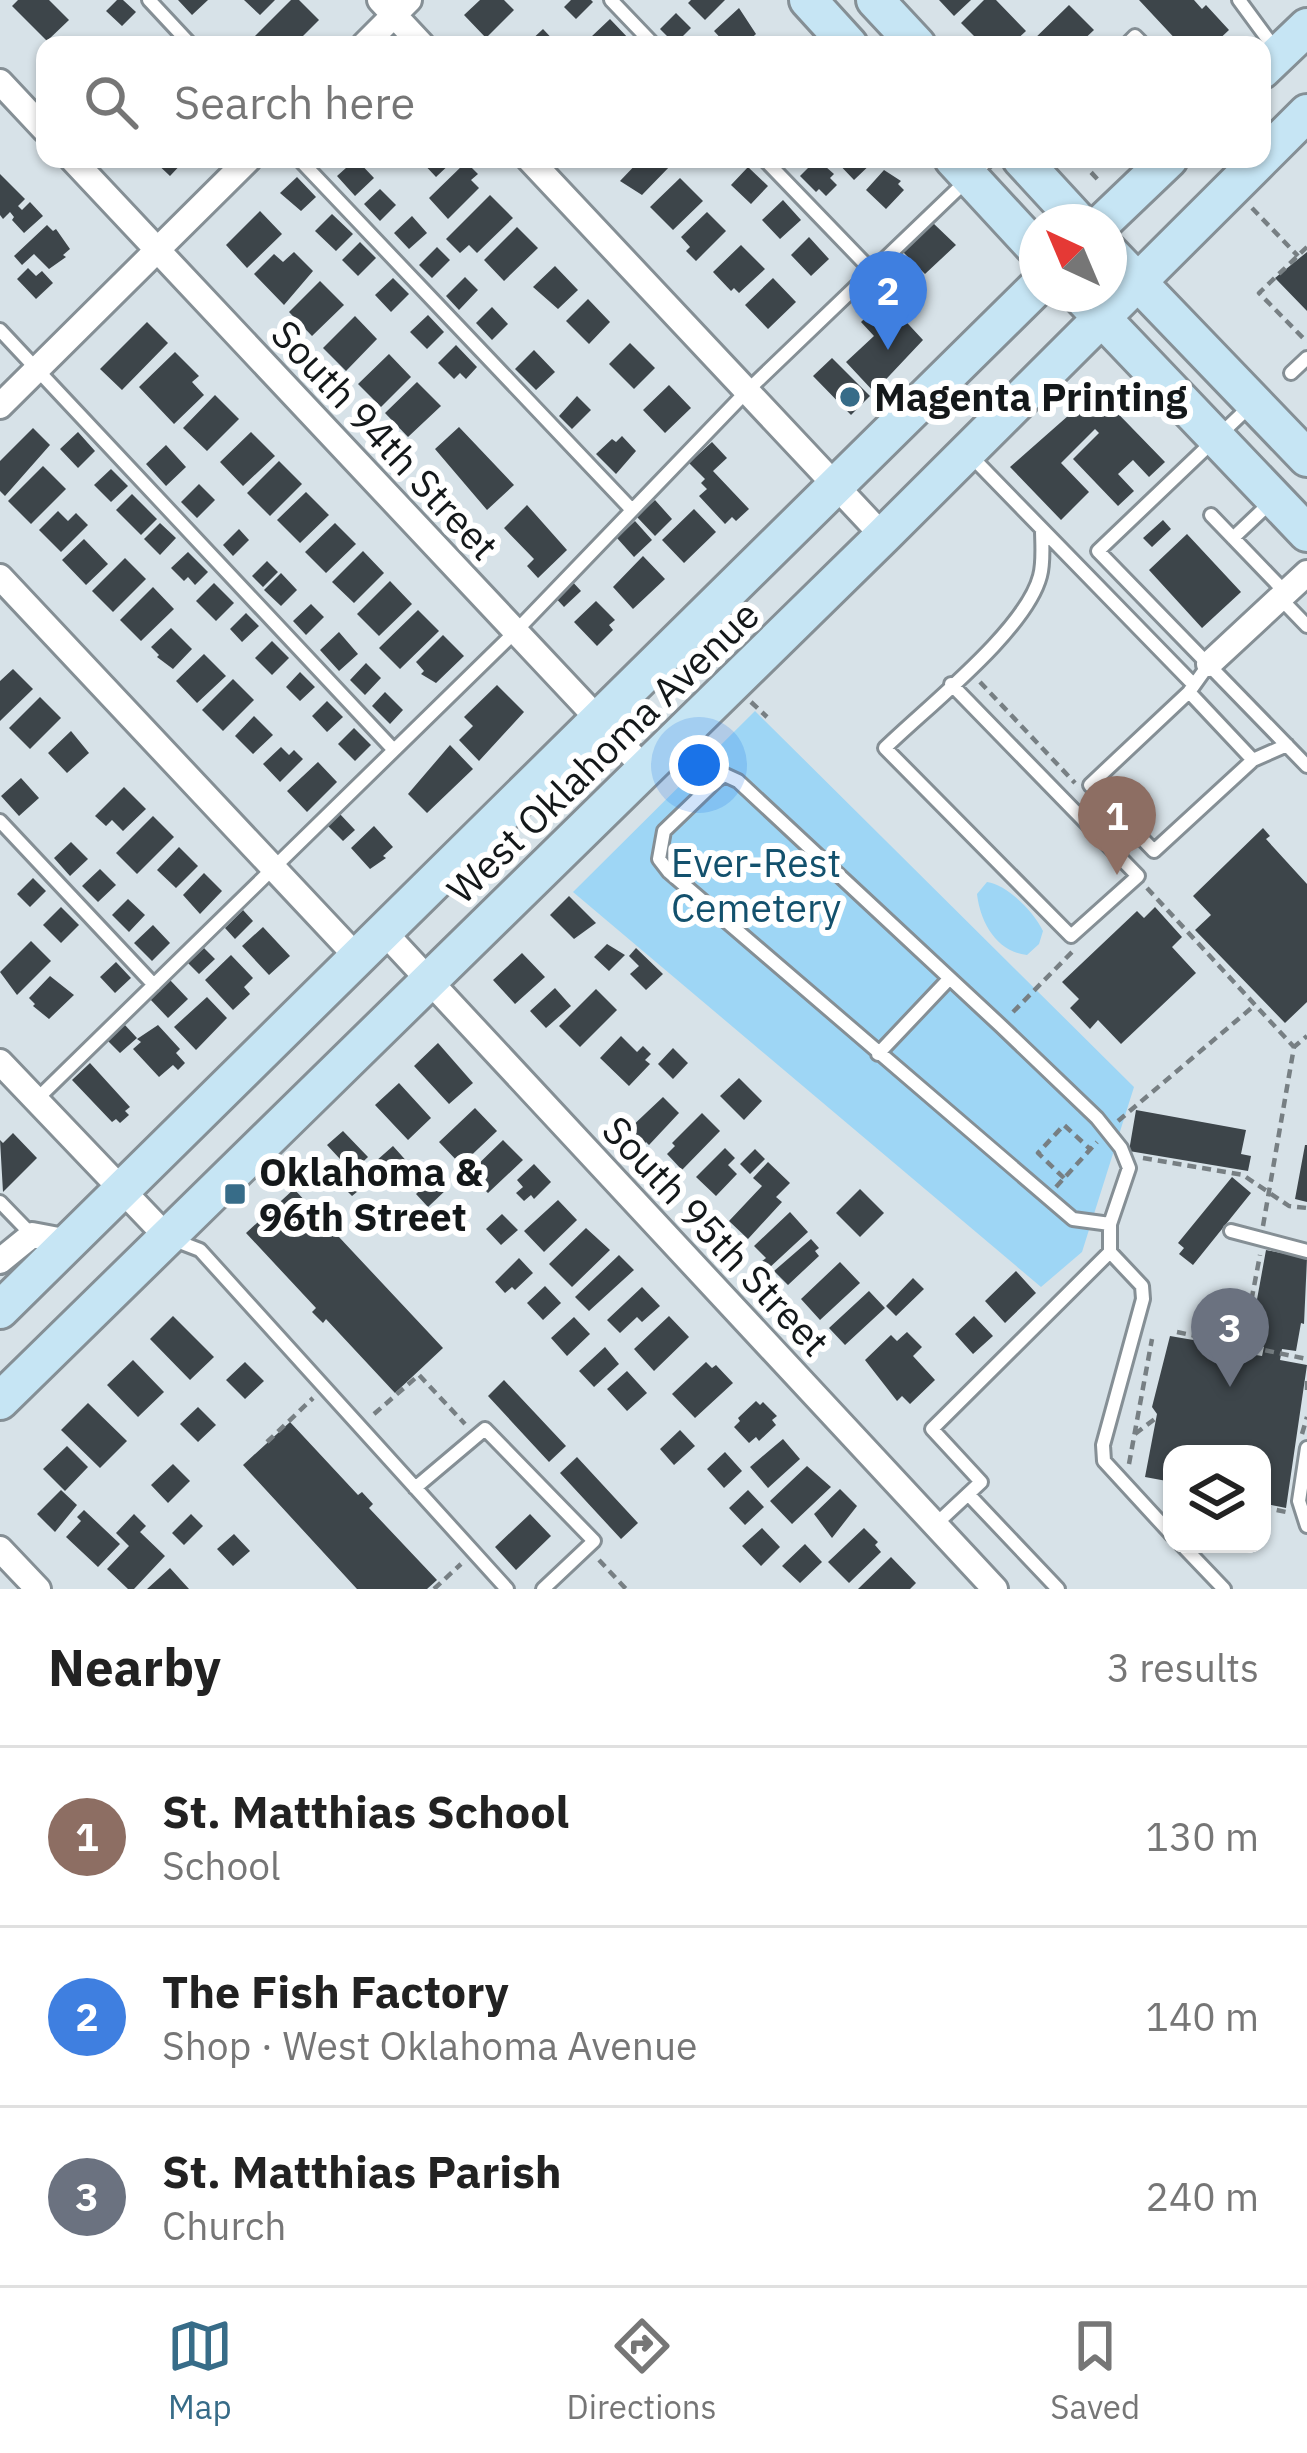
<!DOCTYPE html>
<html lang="en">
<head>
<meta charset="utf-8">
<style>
  body { margin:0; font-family:"IBM Plex Sans",sans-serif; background:#f6f6f6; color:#222 }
  .controls { position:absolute; right:36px; bottom:36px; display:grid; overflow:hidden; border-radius:24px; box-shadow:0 3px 9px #0004 }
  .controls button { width:108px; height:108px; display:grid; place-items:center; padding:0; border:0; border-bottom:3px solid #e0e0e0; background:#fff; color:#222; font:60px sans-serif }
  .compass { position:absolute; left:1019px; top:204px; width:108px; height:108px; border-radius:50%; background:#fff; box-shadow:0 3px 9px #0004; rotate:316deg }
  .you { position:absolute; left:699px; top:765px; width:42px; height:42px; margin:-30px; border:9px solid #fff; border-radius:50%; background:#1a73e8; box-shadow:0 0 0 18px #1a73e833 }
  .badge { display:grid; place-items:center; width:78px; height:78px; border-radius:50%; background:#376c88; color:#fff; font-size:39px; font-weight:700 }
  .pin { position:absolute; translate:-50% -99px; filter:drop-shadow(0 3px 6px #0008) }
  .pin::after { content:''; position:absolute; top:63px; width:42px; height:36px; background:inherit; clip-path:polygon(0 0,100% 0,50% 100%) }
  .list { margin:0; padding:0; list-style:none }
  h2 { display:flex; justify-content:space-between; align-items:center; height:156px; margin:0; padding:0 48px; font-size:51px }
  h2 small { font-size:39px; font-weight:400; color:#767676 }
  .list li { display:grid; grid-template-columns:78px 1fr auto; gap:36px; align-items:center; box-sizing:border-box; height:180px; padding:0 48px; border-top:3px solid #e0e0e0 }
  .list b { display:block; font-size:45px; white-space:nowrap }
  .list p { margin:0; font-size:39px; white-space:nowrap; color:#767676 }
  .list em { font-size:39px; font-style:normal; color:#767676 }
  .icon { flex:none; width:66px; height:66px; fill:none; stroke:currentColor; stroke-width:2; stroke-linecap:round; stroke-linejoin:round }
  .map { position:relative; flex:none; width:1307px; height:1589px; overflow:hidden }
  .search { position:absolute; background:#fff; box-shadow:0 3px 9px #0004; left:36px; right:36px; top:36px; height:132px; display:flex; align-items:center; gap:30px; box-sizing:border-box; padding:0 42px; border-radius:24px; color:#767676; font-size:45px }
  .sheet { height:696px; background:#fff }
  nav { display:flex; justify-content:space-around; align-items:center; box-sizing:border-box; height:168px; border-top:3px solid #e0e0e0; background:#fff; font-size:33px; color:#767676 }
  nav a { display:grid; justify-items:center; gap:6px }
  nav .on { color:#376c88 }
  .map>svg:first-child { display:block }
  .green { fill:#9ed6f5 }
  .building { fill:#3d454a }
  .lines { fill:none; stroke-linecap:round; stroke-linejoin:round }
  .lane-casing { stroke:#858f95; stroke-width:18 }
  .street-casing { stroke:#858f95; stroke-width:30 }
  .secondary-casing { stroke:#858f95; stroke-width:42 }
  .path { stroke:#777f83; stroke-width:4.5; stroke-dasharray:9 6; stroke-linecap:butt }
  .lane { stroke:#fff; stroke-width:12 }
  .street { stroke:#fff; stroke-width:24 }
  .secondary { stroke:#c6e5f4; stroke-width:36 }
  .poi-dot { fill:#376c88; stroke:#fff; stroke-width:4.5 }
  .labels { text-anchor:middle; stroke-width:12; stroke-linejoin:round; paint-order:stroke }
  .poi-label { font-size:39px; font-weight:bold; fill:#14181a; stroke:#fff; text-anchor:start }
  .street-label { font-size:39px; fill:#14181a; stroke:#fff }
  .park-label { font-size:39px; fill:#13516d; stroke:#fff }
</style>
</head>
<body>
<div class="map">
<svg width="1307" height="1589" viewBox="0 0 1307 1589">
  <rect width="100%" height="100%" fill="#d7e2e8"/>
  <path class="green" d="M755,711L1134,1087L1082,1252L1041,1287L573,892Z
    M987,882C1008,885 1034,912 1043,931L1039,944L1027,955C996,952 980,921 977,894Z"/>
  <path class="building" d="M18,0H49L69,20L47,41L12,6Z
    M117,0H123L136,12L122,26L106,11Z
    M178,0H208L192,15Z
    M244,0H275L260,15Z
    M291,0H299L319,20L294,45H246Z
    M480,0H504L514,10L486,38L464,15Z
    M571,0H591L593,2L576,19L564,7Z
    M691,0H725L705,20L688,3Z
    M939,0H971L954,16Z
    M984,0H996L1026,31L1011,45H983L961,23Z
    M1139,0H1194L1202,9L1206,5L1229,30L1213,45H1181Z
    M1069,5L1094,30L1078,45H1028Z
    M739,8L756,34L744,45H721L724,42L714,31Z
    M676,13L691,28L675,44L660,29Z
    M610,19L630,40L624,45H599L591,37Z
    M543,29L558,45H526Z
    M152,159H186L170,176Z
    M356,159L374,178L355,196L337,176Z
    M419,159H455L436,177Z
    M641,159H667L672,164L642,195L620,181Z
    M817,159L834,174L830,178L837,185L826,196L819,189L816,192L800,176Z
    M834,159H876L854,180Z
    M466,162L478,174L471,180L479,188L448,219L429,198Z
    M748,167L768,186L751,204L731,185Z
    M884,170L901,181L898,184L904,190L886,209L866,190Z
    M0,174L25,199L18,206L22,210L30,202L43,216L24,233L12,220L14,217L10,212L3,219L0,215Z
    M297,177L316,197L301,211L280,193Z
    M680,178L703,201L673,230L650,207Z
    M380,189L396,205L380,221L364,204Z
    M490,195L513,218L477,253L469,245L460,253L446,239Z
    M783,200L801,220L780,239L762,220Z
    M260,211L282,234L247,268L226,245Z
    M707,212L726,231L696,261L686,251L690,247L681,237Z
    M332,214L353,234L336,251L315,231Z
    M412,216L427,233L409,249L394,233Z
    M933,223L956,245L925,274L903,252Z
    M47,225L53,231L56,229L70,249L63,255L66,257L49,269L34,254L22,265L14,256Z
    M517,227L538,248L504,281L484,260Z
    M809,237L829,259L811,276L791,255Z
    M360,242L376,258L358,276L342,260Z
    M741,245L765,269L739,293L734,288L731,291L713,272Z
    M437,247L450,260L432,278L419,265Z
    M294,252L313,271L284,305L254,274L274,254L283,262Z
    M1307,252V311L1275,278Z
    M555,266L578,290L558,309L533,287Z
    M28,268L36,276L42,271L53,283L36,299L17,279Z
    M465,277L478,290L459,310L446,296Z
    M393,278L409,294L391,312L375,295Z
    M773,278L796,302L768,329L745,305Z
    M320,281L344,305L312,336L289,312Z
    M588,299L610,322L589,344L566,321Z
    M885,299L923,340L874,392L846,362L874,336L861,322Z
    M492,307L508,324L492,340L476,323Z
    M428,315L444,332L427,349L410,332Z
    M355,316L377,339L346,371L323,348Z
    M147,322L168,343L122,390L100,369Z
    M630,343L655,368L634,389L609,364Z
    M456,345L477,367L466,379L460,373L454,379L438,363Z
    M534,350L555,372L536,390L515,369Z
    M175,352L199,376L192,382L204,395L174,424L139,387Z
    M389,354L411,377L381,407L358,384Z
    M832,358L870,396L851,415L813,376Z
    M417,382L441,406L408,437L385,413Z
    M669,385L691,408L665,433L643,410Z
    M1094,393H1098L1165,462L1149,477L1133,460L1118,474L1134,491L1118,506L1073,459L1099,433L1095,429L1061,463L1089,492L1061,520L1010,467Z
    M215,395L239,419L207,451L183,428Z
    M577,396L591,410L572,429L559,416Z
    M459,427L514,485L487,510L435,449Z
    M33,428L50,445L5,496L0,491V461Z
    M78,432L95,451L78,468L60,449Z
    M251,432L275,456L243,486L220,462Z
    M622,436L636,451L616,474L596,454L612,439L616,442Z
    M712,442L727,458L713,471L749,509L736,521L732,517L725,524L699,496L707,489L701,483L705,479L689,463Z
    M166,445L186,467L166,486L146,464Z
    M279,461L302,484L270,516L247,493Z
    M43,466L66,489L31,524L8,501Z
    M111,469L128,486L111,502L94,485Z
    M199,484L215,500L197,518L181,502Z
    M306,492L329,515L300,543L277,520Z
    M132,494L157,519L141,535L116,510Z
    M655,500L672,519L655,536L637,517Z
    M527,505L567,550L538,578L527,566L534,559L504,528Z
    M694,509L716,532L684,563L662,540Z
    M58,511L68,521L76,513L88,525L61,552L39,530Z
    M1163,520L1171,529L1152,547L1143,538Z
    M635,521L652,540L634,557L617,538Z
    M160,523L176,538L160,555L144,539Z
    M335,523L356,544L326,573L305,552Z
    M239,529L249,540L233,556L223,545Z
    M1187,534L1241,592L1202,628L1149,570Z
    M84,539L108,564L86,585L62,560Z
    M363,551L384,573L354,603L332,582Z
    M188,552L208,572L195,585L188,577L184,581L171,568Z
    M643,556L665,579L633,609L613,587Z
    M125,558L146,579L113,612L92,591Z
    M267,561L278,572L263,587L252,576Z
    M281,573L297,590L281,606L264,590Z
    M570,579L581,591L564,607L553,595Z
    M390,581L412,604L379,636L357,614Z
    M214,583L234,603L216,621L196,601Z
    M153,587L174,609L141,641L120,620Z
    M596,601L615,620L609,625L613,630L597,646L574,622Z
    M311,604L324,617L306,635L293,621Z
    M418,610L439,631L400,669L379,648Z
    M246,613L259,626L242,642L230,629Z
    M171,628L192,649L173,669L157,657L159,655L151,647Z
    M339,632L358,654L339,671L320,650Z
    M443,635L464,656L436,683L421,674L424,671L416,662Z
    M272,641L289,658L272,675L255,658Z
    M204,654L226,676L197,703L176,681Z
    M366,663L381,678L365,695L350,680Z
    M13,669L33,689L0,721V681Z
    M300,672L315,687L300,701L286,687Z
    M233,679L254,700L223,731L202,710Z
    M497,685L524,712L479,761L459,740L473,726L464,717Z
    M385,692L403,710L390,724L372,706Z
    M40,697L61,718L30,749L9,728Z
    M327,701L343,717L327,732L312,716Z
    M254,716L273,735L253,754L235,736Z
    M354,728L371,745L355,761L338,744Z
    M71,731L89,753L67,773L48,753Z
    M450,745L473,769L427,813L408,794Z
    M281,747L289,755L294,750L303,759L280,782L263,764Z
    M318,762L337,782L307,812L287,791Z
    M21,778L39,798L19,816L1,796Z
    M124,787L146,809L123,831L112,820L106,826L95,816Z
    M339,813L355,830L343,841L327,825Z
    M153,816L174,837L137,874L116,853Z
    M374,826L393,847L383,856L386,858L370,869L351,848Z
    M1263,828L1270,836L1266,839L1307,884V1002L1285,1023L1195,930L1211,915L1193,896Z
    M71,842L88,859L70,876L54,858Z
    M179,847L198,866L176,888L157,870Z
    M100,869L116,885L98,902L82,886Z
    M204,873L222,891L200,914L183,895Z
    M33,878L46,891L30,907L17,894Z
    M569,896L596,923L574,939L550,915Z
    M128,899L145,915L129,932L112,915Z
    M61,907L79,925L61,943L43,925Z
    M1155,907L1182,937L1172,947L1196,973L1121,1044L1098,1020L1090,1029L1070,1008L1079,999L1062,982L1137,911L1144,918Z
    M243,910L253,921L235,939L225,928Z
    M153,925L170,943L152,961L134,943Z
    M263,927L290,956L269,975L242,946Z
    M31,941L51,961L17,995L0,972Z
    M607,944L625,955L609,971L594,957Z
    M204,948L215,959L199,974L188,963Z
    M636,948L663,974L646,990L630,974L639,966L629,956Z
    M522,953L545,977L515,1004L493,980Z
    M231,955L253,978L244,987L250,994L233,1010L205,980Z
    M116,962L131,978L115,993L100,977Z
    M50,976L74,995L49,1019L33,1006L35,1004L29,998Z
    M170,980L188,999L168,1018L150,999Z
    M555,988L571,1006L546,1028L530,1011Z
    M596,989L617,1010L580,1047L559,1026Z
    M207,997L227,1018L196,1050L174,1027Z
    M124,1024L137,1038L120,1053L107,1040Z
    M158,1025L180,1049L176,1053L185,1063L178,1070L173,1065L159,1077L133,1049L141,1042L137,1039Z
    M621,1036L637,1052L643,1046L651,1054L645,1060L650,1064L629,1086L600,1058Z
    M438,1043L473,1083L449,1104L414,1066Z
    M673,1048L688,1063L673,1079L658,1064Z
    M90,1063L130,1107L125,1111L129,1115L120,1123L116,1119L112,1122L72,1080Z
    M739,1078L762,1101L744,1120L720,1096Z
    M399,1083L431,1118L408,1140L375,1105Z
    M663,1097L679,1113L649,1145L646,1142L643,1145L628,1130Z
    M475,1108L497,1131L461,1165L439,1142Z
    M1136,1110L1246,1130L1241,1154L1251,1156L1248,1171L1129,1151Z
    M702,1113L720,1131L682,1170L667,1154L675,1146L672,1143Z
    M343,1131L368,1157L352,1172L327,1145Z
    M13,1133L37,1158L3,1192L0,1140L3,1143Z
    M503,1140L523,1160L488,1193L483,1188L480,1190L468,1174Z
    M1305,1145H1307V1202L1295,1199Z
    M393,1146L410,1165L393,1180L376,1161Z
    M725,1148L735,1158L728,1165L737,1174L716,1196L696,1177Z
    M755,1149L765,1159L750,1174L740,1164Z
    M768,1162L790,1183L776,1197L782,1202L748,1239L729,1221L762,1186L753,1178Z
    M534,1164L551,1182L534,1199L531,1195L524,1201L516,1193L523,1187L517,1180Z
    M347,1170L363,1187L352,1196L336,1180Z
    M435,1176L447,1189L428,1207L416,1194Z
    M1232,1177L1251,1193L1193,1265L1179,1254L1184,1248L1178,1243Z
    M294,1189L443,1348L395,1393L326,1319L323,1323L312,1312L316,1308L246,1233Z
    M860,1189L884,1213L860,1237L836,1213Z
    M558,1200L577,1220L544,1252L524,1231Z
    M790,1212L808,1232L768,1269L761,1262L766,1258L754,1246Z
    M502,1214L518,1230L501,1245L486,1229Z
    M586,1228L610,1250L572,1287L549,1264Z
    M811,1239L819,1248L815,1251L819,1256L788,1285L774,1271Z
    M1266,1250L1307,1258L1304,1324L1301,1323L1296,1351L1282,1349L1280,1360L1307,1365L1286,1508L1262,1503V1454H1172V1482L1145,1477L1157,1414L1152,1407L1170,1336L1240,1348L1244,1353L1262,1356L1264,1347L1253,1344L1258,1317L1254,1316Z
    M619,1255L634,1270L589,1311L575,1297Z
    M519,1258L533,1273L515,1290L512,1287L505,1293L495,1282Z
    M840,1262L860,1283L820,1320L801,1299Z
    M1016,1271L1036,1293L1005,1323L985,1301Z
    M913,1278L924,1289L896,1316L886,1306Z
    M545,1286L561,1303L543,1320L527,1303Z
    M642,1287L660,1306L642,1322L637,1317L620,1333L607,1320Z
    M869,1291L885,1308L845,1345L829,1328Z
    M173,1316L214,1357L190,1380L150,1339Z
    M669,1316L689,1337L654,1371L634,1349Z
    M974,1316L993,1336L973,1354L955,1334Z
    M574,1317L590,1334L567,1356L551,1338Z
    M907,1332L922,1347L913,1356L935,1380L910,1404L902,1396L897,1401L865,1360L891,1335L897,1341Z
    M605,1347L619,1364L594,1387L579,1371Z
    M133,1360L164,1392L138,1417L107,1385Z
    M245,1362L264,1381L245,1399L226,1380Z
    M706,1362L712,1368L716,1365L733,1383L695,1418L672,1394Z
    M627,1371L647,1393L627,1411L607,1389Z
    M504,1380L566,1446L549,1462L488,1396Z
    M756,1401L760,1405L763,1402L777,1416L772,1420L776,1425L759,1441L756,1437L749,1443L734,1427L740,1421L738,1418Z
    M88,1403L127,1441L100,1468L61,1430Z
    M198,1407L216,1425L198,1442L180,1424Z
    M290,1422L358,1495L362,1492L373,1504L369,1508L437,1580L427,1589H357L243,1465Z
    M680,1430L695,1446L674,1465L660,1449Z
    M783,1439L800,1459L768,1488L750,1467Z
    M67,1446L88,1467L65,1491L43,1469Z
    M725,1452L742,1471L724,1488L707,1469Z
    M577,1457L638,1523L621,1539L560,1473Z
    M173,1464L190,1481L168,1503L151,1485Z
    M807,1466L831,1487L792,1524L770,1501Z
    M840,1489L857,1506L832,1538L814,1514Z
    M61,1490L77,1505L55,1532L37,1514Z
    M748,1490L764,1507L745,1525L729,1508Z
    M84,1510L120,1544L98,1567L66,1537L81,1521L77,1517Z
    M134,1514L146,1526L140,1532L165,1556L134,1589H128L107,1569L129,1546L116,1533Z
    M191,1514L203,1526L184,1545L172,1533Z
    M530,1514L551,1536L516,1570L495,1547Z
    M762,1528L780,1547L761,1566L742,1546Z
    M864,1528L878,1542L875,1545L881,1552L849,1583L828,1562Z
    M234,1534L250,1551L233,1566L217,1549Z
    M805,1544L822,1562L800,1583L782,1566Z
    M891,1557L916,1583L910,1589H858Z
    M170,1568L189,1589H147Z"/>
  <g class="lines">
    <defs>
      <path id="lane" d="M149,0L191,45
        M611,0L654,45
        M1239,0L1278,53
        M1126,45L1135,36L1144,45
        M299,159L632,510
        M764,159L872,271
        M0,330L392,748
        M1291,373L1307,358
        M1249,407L1098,551L1307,766
        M1211,515L1286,593
        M1042,529L1194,685
        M1233,538L1271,502
        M1280,598L1307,626
        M1209,664L1189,692L1090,785L1154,851L1253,760L1287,745
        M951,684L1138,876L1071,936L885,748C927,707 1026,630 1040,576C1044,562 1042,543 1042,529L968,453
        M1189,692L1253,760
        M0,821L154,985
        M878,1054L949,979
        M37,1099L515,632L747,391L989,159
        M0,1202L32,1235
        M1231,1231L1307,1251
        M174,1240L200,1250L507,1589
        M1110,1252L1142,1286L1143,1299L1103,1445L1104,1461L1172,1535
        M1307,1448L1299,1501L1307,1526
        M415,1488L485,1429L594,1541L543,1589
        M968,1494L1058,1589
        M935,1525L981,1482L932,1429L1110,1252V1224L1129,1168L1121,1148L1097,1118L1001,1026L738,781L725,775L717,780L664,831L659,859L669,872L1073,1219L1110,1224
        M1181,1544L1224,1589"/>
      <path id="street" d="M380,0L422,45
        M364,45L409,0
        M0,82L45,130
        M72,159L645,769
        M529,159L883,536
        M0,406L249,159
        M0,577L358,958
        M1209,664L1307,573
        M384,932L995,1589
        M0,1062L167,1237
        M0,1261L32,1235L69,1242
        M0,1549L38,1589"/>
      <path id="secondary" d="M808,0L849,45
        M875,0L917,45
        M1262,70L1307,27
        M1262,158L1307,113
        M953,159L1037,250
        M1021,159L1079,222
        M1103,222L1169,159
        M1109,252L1307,458
        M1079,294L1307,533
        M0,1310L1037,287
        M0,1401L883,536L1261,159"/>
    </defs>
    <use href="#lane" class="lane-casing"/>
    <use href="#street" class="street-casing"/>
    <use href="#secondary" class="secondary-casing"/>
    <path class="path" d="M1087,159V168L1101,183
      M1252,208L1298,256
      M1307,247L1259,293L1307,342
      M980,682L1075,783
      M751,702L767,717
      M1147,888L1294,1047
      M1013,1012L1072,952
      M1118,1121L1255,1005
      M1143,1158L1243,1175L1289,1206L1307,1208
      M1064,1178L1038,1153L1064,1125L1090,1149
      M1056,1187L1097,1142
      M1263,1226L1294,1047L1307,1036
      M1177,1332L1307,1359
      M1243,1344L1260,1255
      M1307,1381V1393
      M374,1414L419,1375L465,1424
      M1135,1434L1156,1418
      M1302,1434L1307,1417
      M267,1442L313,1398
      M1129,1464L1152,1339
      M1262,1507L1286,1512
      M599,1560L626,1589
      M434,1589L461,1564"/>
    <use href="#lane" class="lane"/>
    <use href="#street" class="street"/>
    <use href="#secondary" class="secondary"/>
  </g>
  <g class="poi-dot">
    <circle cx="850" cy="397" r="12"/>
    <rect x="223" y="1182" width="24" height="24" rx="6"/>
  </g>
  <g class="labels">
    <g class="poi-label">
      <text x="874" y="411">Magenta Printing</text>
      <text x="259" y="1186">Oklahoma &amp;<tspan x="259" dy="45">96th Street</tspan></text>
    </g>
    <g class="street-label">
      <text transform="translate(385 440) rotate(47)" y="14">South 94th Street</text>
      <text transform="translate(603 752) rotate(-44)" y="14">West Oklahoma Avenue</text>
      <text transform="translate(716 1236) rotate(47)" y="14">South 95th Street</text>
    </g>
    <g class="park-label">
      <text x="756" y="877">Ever-Rest<tspan x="756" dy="45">Cemetery</tspan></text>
    </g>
  </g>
</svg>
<div class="controls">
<button><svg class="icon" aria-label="layers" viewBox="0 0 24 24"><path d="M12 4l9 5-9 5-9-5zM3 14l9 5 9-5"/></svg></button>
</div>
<svg class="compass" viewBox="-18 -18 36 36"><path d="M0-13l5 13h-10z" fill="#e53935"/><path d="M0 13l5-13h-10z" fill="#767676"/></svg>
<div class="you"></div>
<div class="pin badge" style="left:1117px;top:875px;background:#8d6e63">1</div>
<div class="pin badge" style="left:888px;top:350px;background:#3f7fe0">2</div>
<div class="pin badge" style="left:1230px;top:1387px;background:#6b7280">3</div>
<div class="search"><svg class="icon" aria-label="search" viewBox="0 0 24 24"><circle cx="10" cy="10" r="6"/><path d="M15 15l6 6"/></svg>Search here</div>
</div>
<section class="sheet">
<h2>Nearby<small>3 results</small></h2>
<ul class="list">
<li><span class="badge" style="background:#8d6e63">1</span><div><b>St. Matthias School</b><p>School</p></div><em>130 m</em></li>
<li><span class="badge" style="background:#3f7fe0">2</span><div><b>The Fish Factory</b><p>Shop · West Oklahoma Avenue</p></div><em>140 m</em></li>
<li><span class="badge" style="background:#6b7280">3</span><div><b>St. Matthias Parish</b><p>Church</p></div><em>240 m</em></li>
</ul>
</section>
<nav>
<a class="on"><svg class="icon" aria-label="map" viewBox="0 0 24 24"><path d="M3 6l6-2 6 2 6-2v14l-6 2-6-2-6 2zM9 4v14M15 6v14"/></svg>Map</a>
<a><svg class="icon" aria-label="directions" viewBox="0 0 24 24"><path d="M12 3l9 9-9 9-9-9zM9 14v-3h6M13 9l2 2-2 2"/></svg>Directions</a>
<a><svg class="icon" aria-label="saved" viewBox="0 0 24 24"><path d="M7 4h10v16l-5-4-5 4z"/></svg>Saved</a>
</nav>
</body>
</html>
